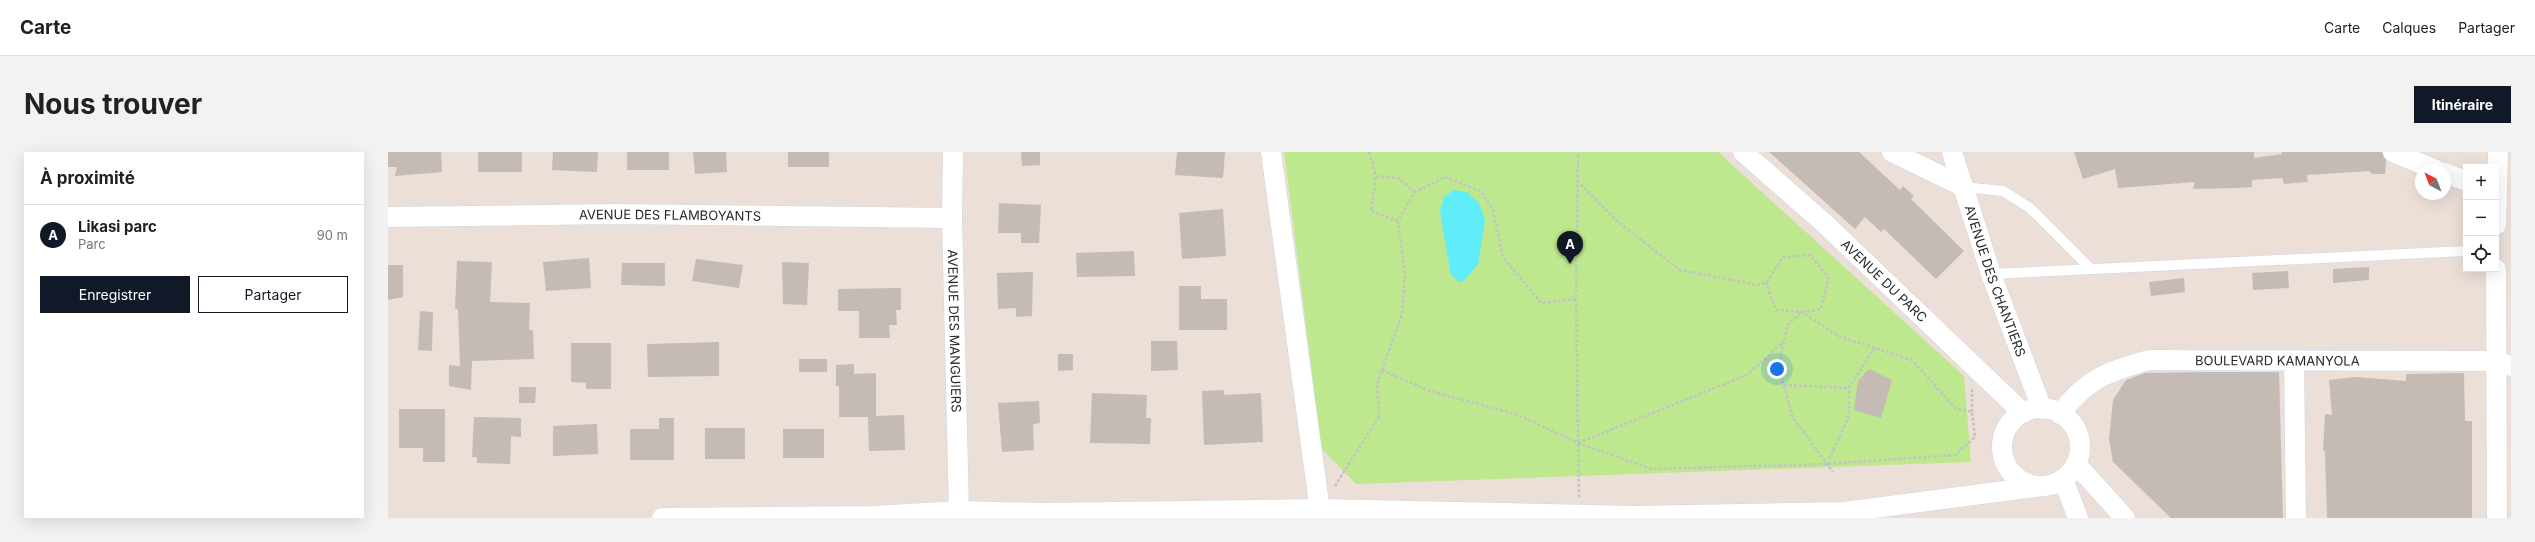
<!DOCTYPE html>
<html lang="fr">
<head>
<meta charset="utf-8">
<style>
  body { margin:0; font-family:Inter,sans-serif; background:#f2f2f2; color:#202124 }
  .controls { position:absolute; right:12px; top:12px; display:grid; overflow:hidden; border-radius:0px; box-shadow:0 4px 16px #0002 }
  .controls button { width:36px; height:36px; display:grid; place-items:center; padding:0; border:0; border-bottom:1px solid #e0e0e0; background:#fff; color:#202124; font:20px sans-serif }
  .compass { position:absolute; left:2027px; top:12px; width:36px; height:36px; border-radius:50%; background:#fff; box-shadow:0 4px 16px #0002; rotate:318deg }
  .you { position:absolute; left:1389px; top:217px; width:14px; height:14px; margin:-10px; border:3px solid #fff; border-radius:50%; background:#1a73e8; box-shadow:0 0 0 6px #1a73e833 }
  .badge { display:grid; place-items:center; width:26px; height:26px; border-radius:50%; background:#111827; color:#fff; font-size:13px; font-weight:700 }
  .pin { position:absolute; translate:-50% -33px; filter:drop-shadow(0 1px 2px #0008) }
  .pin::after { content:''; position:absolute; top:21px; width:14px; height:12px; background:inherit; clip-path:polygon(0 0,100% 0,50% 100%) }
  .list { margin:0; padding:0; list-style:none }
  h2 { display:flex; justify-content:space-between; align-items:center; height:52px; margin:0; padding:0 16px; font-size:17px }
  h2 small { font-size:13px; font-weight:400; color:#757577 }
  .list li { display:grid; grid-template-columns:26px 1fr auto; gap:12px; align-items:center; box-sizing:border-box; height:60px; padding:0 16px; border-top:1px solid #e0e0e0 }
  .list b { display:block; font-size:15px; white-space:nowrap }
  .list p { margin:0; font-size:13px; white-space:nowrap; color:#757577 }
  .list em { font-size:13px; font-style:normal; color:#757577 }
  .actions { display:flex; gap:8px; padding:12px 16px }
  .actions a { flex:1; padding:9px 0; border:1px solid #111827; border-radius:0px; text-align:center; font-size:14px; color:#111827 }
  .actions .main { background:#111827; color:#fff }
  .icon { flex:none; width:22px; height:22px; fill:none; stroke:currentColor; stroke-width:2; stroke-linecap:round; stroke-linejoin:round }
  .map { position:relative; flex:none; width:2123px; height:366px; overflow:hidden; border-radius:0px }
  header { display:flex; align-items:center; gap:24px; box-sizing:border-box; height:56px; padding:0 20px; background:#fff; border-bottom:1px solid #e0e0e0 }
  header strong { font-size:19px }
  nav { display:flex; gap:22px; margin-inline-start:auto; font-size:14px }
  .intro { display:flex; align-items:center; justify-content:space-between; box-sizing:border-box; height:96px; padding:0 24px }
  h1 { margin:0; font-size:28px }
  .button { padding:10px 18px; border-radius:0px; background:#111827; color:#fff; font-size:14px; font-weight:700 }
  main { display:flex; gap:24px; padding:0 24px }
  aside { flex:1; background:#fff; border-radius:0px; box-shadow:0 4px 16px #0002 }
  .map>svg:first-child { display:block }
  .green { fill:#bee88e }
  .water { fill:#60edf9 }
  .building { fill:#c3bbb4 }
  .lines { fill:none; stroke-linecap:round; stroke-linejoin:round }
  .service-casing { stroke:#cdd5e3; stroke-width:11 }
  .minor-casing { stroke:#cdd5e3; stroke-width:21 }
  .path { stroke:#c3c3c3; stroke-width:2.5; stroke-dasharray:3 2; stroke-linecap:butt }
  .service { stroke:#fff; stroke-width:10 }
  .minor { stroke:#fff; stroke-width:20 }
  .labels { text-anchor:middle; stroke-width:3; stroke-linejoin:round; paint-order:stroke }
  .street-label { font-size:13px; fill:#282828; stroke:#fff }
</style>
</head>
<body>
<header>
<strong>Carte</strong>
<nav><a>Carte</a><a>Calques</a><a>Partager</a></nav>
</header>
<div class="intro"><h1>Nous trouver</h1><a class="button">Itinéraire</a></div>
<main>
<aside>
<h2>À proximité<small></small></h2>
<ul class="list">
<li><span class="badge">A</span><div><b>Likasi parc</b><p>Parc</p></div><em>90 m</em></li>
</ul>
<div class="actions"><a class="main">Enregistrer</a><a>Partager</a></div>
</aside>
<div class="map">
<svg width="2123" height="366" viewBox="0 0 2123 366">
  <rect width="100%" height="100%" fill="#ecdfd8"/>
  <path class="green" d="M896,0H1330L1576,224L1583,310L968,332L930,293L925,228Z"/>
  <path class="water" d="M1066,38L1079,40L1091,51L1097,68L1090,112L1076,129L1071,130L1063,123L1052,60L1056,45Z"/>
  <path class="building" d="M0,0H53L54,20L7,24L9,15H0Z
    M90,0H134V20H90Z
    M165,0H210L209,20L164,18Z
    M239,0H281V18H239Z
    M305,0H338L339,20L307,22Z
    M400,0H441V15H400Z
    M633,0H652V13L634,14Z
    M789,0H837L835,26L787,23Z
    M1381,0H1471L1512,38L1515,34L1526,44L1523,47L1576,99L1548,127L1496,77L1493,80L1477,65L1467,77Z
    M1686,0H1866V6L1894,2V0H1994L1998,8L1997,22H1984L1981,19L1919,23L1920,30L1896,32L1894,26L1864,28V35L1848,36L1805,37L1807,30L1730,36L1727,17L1695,27Z
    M611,51L653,53L651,91H633V81H610Z
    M835,57L838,104L794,107L791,61Z
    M746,99L747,124L689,125L688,101Z
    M201,106L203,136L158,139L155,110Z
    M308,107L355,113L351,136L304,129Z
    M69,109L104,110L102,150L142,151L141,178H145L146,207L84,209L83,238L61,234V213L72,214L70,157H67Z
    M394,110L421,111L419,153L395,152Z
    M234,111H277V134L233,133Z
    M0,113H15V145L0,148Z
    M1981,115V128L1945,131V117Z
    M1900,119L1901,136L1865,138L1864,121Z
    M645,120L644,164L628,165V156L610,157L609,121Z
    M1796,126L1797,140L1763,144L1761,130Z
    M791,134H813V147H839V178H791Z
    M513,136V158H508L509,173H501L502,186H471V159H450V137Z
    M32,159L45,160L44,199L30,198Z
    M763,189H789L790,218L763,219Z
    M331,190V224L260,225L259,192Z
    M183,191H223V237H198V231L183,230Z
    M670,202H685V218L670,219Z
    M411,207H439V220H411Z
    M466,212V222L488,221V264L516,263L517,298L481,299L480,265H451V234H448V213Z
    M1481,217L1504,228L1493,266L1466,258L1470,229Z
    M1817,220H1891L1895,366H1783L1725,310L1721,287L1725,248L1738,228L1757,221Z
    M2076,221L2077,269H2084V366H1939L1937,299H1935L1937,262L1944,263L1941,228L1968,225L2018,229V222Z
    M131,235H148L147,251H131Z
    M836,238V243L873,241L875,290L816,293L814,239Z
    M704,241L759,243L758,266H763L762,292L702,291Z
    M651,249L652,271L645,272L646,298L614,300L610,251Z
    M11,257H57V310H35V296H11Z
    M86,265L133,266V285L123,284L122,312L89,311V305H84Z
    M271,266H286V308H242V277H271Z
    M209,272L210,302L165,304V274Z
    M317,276H357V307H317Z
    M395,277H436V306H395Z"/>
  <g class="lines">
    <defs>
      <path id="service" d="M1576,35L1615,39L1642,56L1703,117
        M1603,122L2078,99"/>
      <g id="minor">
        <path id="s1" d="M565,0L564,66L571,359"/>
        <path d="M883,0L933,366"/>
        <path id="s2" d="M1355,0L1435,70L1635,261"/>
        <path d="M1504,0L1576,35"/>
        <path id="s3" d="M1564,0L1603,122L1654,257"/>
        <path d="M2005,0L2048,18"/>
        <path d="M2057,21L2078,29"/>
        <path id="s4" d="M0,65L226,62L564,66"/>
        <path d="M2108,73L2110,0"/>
        <path d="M2108,117L2109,366"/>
        <path d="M1906,208L1908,366"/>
        <circle cx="1653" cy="295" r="39"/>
        <path id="s5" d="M1672,262C1699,226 1720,220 1761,208L2108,209L2123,214"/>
        <path d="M1688,312L1737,366"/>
        <path d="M1675,327L1690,366"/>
        <path d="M274,366L486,364L571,359L654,361L933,357L1246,364L1456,360L1655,334"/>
      </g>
    </defs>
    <use href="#service" class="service-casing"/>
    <use href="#minor" class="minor-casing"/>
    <path class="path" d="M981,0L988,24
      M1189,29L1229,69L1292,118L1370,133L1378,131L1395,105L1422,103L1441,126L1433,157L1414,160L1400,172L1390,214L1405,266L1445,320
      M1010,69L983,59L988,24L1010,26L1027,40
      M1188,147L1191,345
      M994,218L1039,238L1130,263L1190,291L1359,223L1394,191
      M1396,233L1461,236L1487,195
      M1584,237V260
      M1190,291L1264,317L1439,312L1567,303L1587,285L1584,260L1567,256L1524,208L1450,184L1414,160L1388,158L1378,131
      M1439,312L1461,264V236
      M947,334L991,264L989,232L1014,162L1017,122L1010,69L1027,40L1057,25L1092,39L1105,58L1115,105L1153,151L1188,147L1190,0"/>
    <use href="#service" class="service"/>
    <use href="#minor" class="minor"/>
  </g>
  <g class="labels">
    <g class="street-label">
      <text dy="5" stroke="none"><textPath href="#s4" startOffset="282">AVENUE DES FLAMBOYANTS</textPath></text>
      <text dy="5" stroke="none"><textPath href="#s3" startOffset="136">AVENUE DES CHANTIERS</textPath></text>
      <text dy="5" stroke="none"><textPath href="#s2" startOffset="191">AVENUE DU PARC</textPath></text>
      <text dy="5" stroke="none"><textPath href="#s1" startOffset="179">AVENUE DES MANGUIERS</textPath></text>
      <text dy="5" stroke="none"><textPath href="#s5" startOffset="235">BOULEVARD KAMANYOLA</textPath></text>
    </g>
  </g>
</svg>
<div class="controls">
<button>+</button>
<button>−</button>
<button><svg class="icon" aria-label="locate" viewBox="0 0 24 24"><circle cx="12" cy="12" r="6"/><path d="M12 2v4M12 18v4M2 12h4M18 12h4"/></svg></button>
</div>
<svg class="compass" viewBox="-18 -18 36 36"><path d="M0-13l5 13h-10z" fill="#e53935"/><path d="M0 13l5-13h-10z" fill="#757577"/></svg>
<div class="you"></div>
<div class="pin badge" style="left:1182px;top:112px">A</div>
</div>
</main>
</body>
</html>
